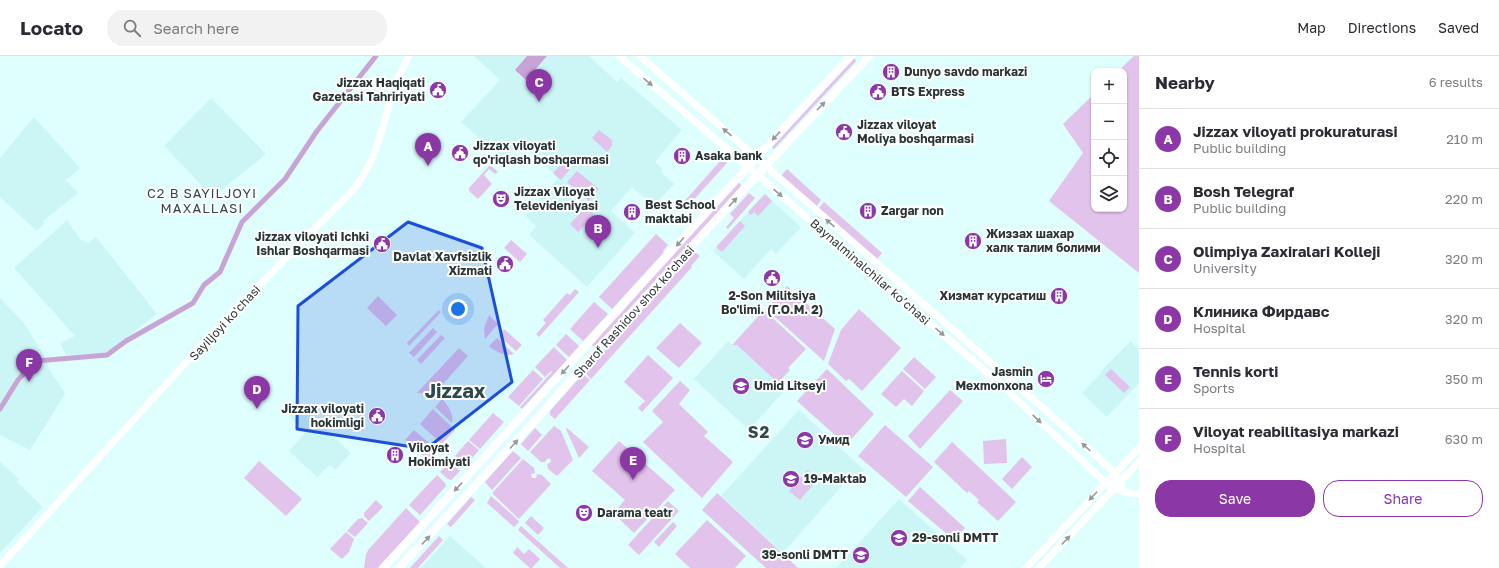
<!DOCTYPE html>
<html lang="en">
<head>
<meta charset="utf-8">
<style>
  body { margin:0; font-family:"Golos Text",sans-serif; background:#f2f2f3; color:#2b2b33 }
  .controls { position:absolute; right:12px; top:12px; display:grid; overflow:hidden; border-radius:8px; box-shadow:0 1px 3px #0004 }
  .controls button { width:36px; height:36px; display:grid; place-items:center; padding:0; border:0; border-bottom:1px solid #e1e1e2; background:#fff; color:#2b2b33; font:20px sans-serif }
  .you { position:absolute; left:458px; top:253px; width:14px; height:14px; margin:-10px; border:3px solid #fff; border-radius:50%; background:#1a73e8; box-shadow:0 0 0 6px #1a73e833 }
  .badge { display:grid; place-items:center; width:26px; height:26px; border-radius:50%; background:#8b37a5; color:#fff; font-size:13px; font-weight:700 }
  .pin { position:absolute; translate:-50% -33px; filter:drop-shadow(0 1px 2px #0008) }
  .pin::after { content:''; position:absolute; top:21px; width:14px; height:12px; background:inherit; clip-path:polygon(0 0,100% 0,50% 100%) }
  .list { margin:0; padding:0; list-style:none }
  h2 { display:flex; justify-content:space-between; align-items:center; height:52px; margin:0; padding:0 16px; font-size:17px }
  h2 small { font-size:13px; font-weight:400; color:#7c7c81 }
  .list li { display:grid; grid-template-columns:26px 1fr auto; gap:12px; align-items:center; box-sizing:border-box; height:60px; padding:0 16px; border-top:1px solid #e1e1e2 }
  .list b { display:block; font-size:15px; white-space:nowrap }
  .list p { margin:0; font-size:13px; white-space:nowrap; color:#7c7c81 }
  .list em { font-size:13px; font-style:normal; color:#7c7c81 }
  .actions { display:flex; gap:8px; padding:12px 16px }
  .actions a { flex:1; padding:9px 0; border:1px solid #8b37a5; border-radius:16px; text-align:center; font-size:14px; color:#8b37a5 }
  .actions .main { background:#8b37a5; color:#fff }
  .icon { flex:none; width:22px; height:22px; fill:none; stroke:currentColor; stroke-width:2; stroke-linecap:round; stroke-linejoin:round }
  .map { position:relative; flex:none; width:1139px; height:512px; overflow:hidden }
  header { display:flex; align-items:center; gap:24px; box-sizing:border-box; height:56px; padding:0 20px; background:#fff; border-bottom:1px solid #e1e1e2 }
  header strong { font-size:19px }
  nav { display:flex; gap:22px; margin-inline-start:auto; font-size:14px }
  .search { width:280px; height:36px; background:#f2f2f3; display:flex; align-items:center; gap:10px; box-sizing:border-box; padding:0 14px; border-radius:16px; color:#7c7c81; font-size:15px }
  main { display:flex }
  aside { flex:1; background:#fff }
  .map>svg:first-child { display:block }
  .built { fill:#ccf6f6 }
  .green { fill:#e1c3eb }
  .water { fill:#c8a3d6 }
  .lines { fill:none; stroke-linecap:round; stroke-linejoin:round }
  .canal { stroke:#c8a3d6; stroke-width:5 }
  .secondary { stroke:#fff; stroke-width:7 }
  .primary { stroke:#fff; stroke-width:8 }
  .oneway { fill:#949a9a }
  .marked { fill:#1d4ed8; fill-opacity:0.2; stroke:#1d4ed8; stroke-width:3; stroke-linejoin:round }
  .labels { text-anchor:middle; stroke-width:4; stroke-linejoin:round; paint-order:stroke }
  .poi-label { font-size:12px; font-weight:bold; fill:#293535; stroke:#fff; text-anchor:start }
  .street-label { font-size:12px; fill:#293535; stroke:#fff }
  .neighbourhood-label { font-size:13px; letter-spacing:1px; fill:#2e4949; stroke:#fff }
  .district-label { font-size:16px; font-weight:bold; letter-spacing:1px; fill:#2e4949; stroke:#fff }
  .town-label { font-size:20px; font-weight:bold; fill:#2e4949; stroke:#fff }
</style>
</head>
<body>
<header>
<strong>Locato</strong>
<div class="search"><svg class="icon" aria-label="search" viewBox="0 0 24 24"><circle cx="10" cy="10" r="6"/><path d="M15 15l6 6"/></svg>Search here</div>
<nav><a>Map</a><a>Directions</a><a>Saved</a></nav>
</header>
<main>
<div class="map">
<svg width="1139" height="512" viewBox="0 0 1139 512">
  <rect width="100%" height="100%" fill="#dffefe"/>
  <path class="built" d="M474,0H589L617,26L621,22L682,74L655,106L663,113L661,116L674,128L656,147L650,141L647,144L632,131L611,155L635,177L587,231L529,179L536,170L525,160L558,122L520,86L504,104L461,66L500,24Z
    M211,42L266,98L213,141L164,90Z
    M34,61L80,112L66,124L78,137L43,165L44,168L37,175L0,141V102Z
    M765,138L801,171L776,198L771,193L744,223L713,195Z
    M67,164L80,183L88,187L96,181L157,258L106,298L66,299L60,287L75,280L14,212Z
    M0,242L24,267L47,304L49,313L65,338L30,394L0,379Z
    M728,285L732,289H737L785,334L749,374L694,323Z
    M1131,285L1139,294V327L1107,361L1082,337L1101,317L1100,316Z
    M301,350L351,397L335,414L330,409L317,421L289,395L305,377L289,360Z
    M799,354L864,414L853,425L849,422L783,497L721,440Z
    M0,406L19,423L17,426L43,451L0,497Z
    M899,443L967,504L960,512H836Z
    M450,480L486,512H421Z"/>
  <path class="green" d="M1134,0H1139V217L1049,145L1083,97L1063,68L1094,38V153H1124V15H1118Z
    M854,2L856,5L774,93L772,91Z
    M599,74L612,84V90L607,96L592,82Z
    M568,101L575,107L561,124L553,117Z
    M722,103L727,107L688,150L681,149Z
    M490,109L498,116L495,118L489,113L484,119L492,128L478,143L469,135V132Z
    M787,113L821,144L816,151L781,120Z
    M577,115L599,133L589,145L567,126Z
    M738,127H740L741,130L595,292L592,289Z
    M749,137L755,142L728,173L726,171L734,162L730,158Z
    M765,138L772,145L758,160L754,156L751,159L748,156Z
    M824,146L882,197L877,203L818,153Z
    M586,151L595,159L578,176L570,168Z
    M740,165L745,170L722,196L716,191Z
    M656,178L668,189L663,195L664,196L612,253L599,241Z
    M511,184L527,198L520,206L504,192Z
    M695,196L700,200L691,210L692,211L591,323L585,317Z
    M787,230L835,273L824,305L766,253Z
    M575,233L579,236L539,281L536,278L546,267L543,264L567,237L570,239Z
    M378,240L397,259L386,270L367,252Z
    M594,246L608,258L583,285L570,273Z
    M859,253L901,292L862,335L849,323L846,325L828,308L841,274Z
    M439,254L441,256L409,290L407,287Z
    M764,254L806,293L788,312L790,314L778,327L737,289H732Z
    M489,259L498,268L485,283L484,272Z
    M680,267L702,287L679,312L656,292Z
    M433,272L437,276L414,301L409,297Z
    M504,273L522,289L516,295L499,280Z
    M566,278L579,290L569,301L556,289Z
    M441,279L445,282L421,308L417,304Z
    M497,282L514,298C506,301 497,296 490,291L489,290Z
    M554,291L567,304L522,353L520,351L552,316L551,315L545,321L535,311Z
    M459,292L468,300L435,337H417Z
    M648,299L673,322L642,356L638,352L645,345L624,326Z
    M914,301L936,321L925,333L903,313Z
    M827,313L874,358L846,389L797,345Z
    M1111,313L1130,331L1124,337L1105,319Z
    M533,314L543,323L519,350L508,341Z
    M902,315L924,335L912,350L904,343L896,351L881,338Z
    M583,318L590,324L555,363L550,359V355Z
    M680,325L690,334L679,348L708,376L704,380L733,406L702,442L643,386L663,366L652,355Z
    M950,334L963,345L920,393L908,380Z
    M442,343C448,349 454,358 452,367L435,351Z
    M433,353L455,374L442,388L420,368Z
    M493,357L504,366L480,393L469,384Z
    M885,369L933,411L906,441L858,400Z
    M554,370L561,375L573,404L557,420L548,413L547,408L551,406L550,402L547,403L545,406H541L530,396Z
    M535,372L542,379L528,395L521,388Z
    M567,372L589,391L579,402L566,373Z
    M414,374L437,394L428,404L405,384Z
    M1006,383L1007,407L984,408L983,385Z
    M468,385L479,394L466,409L455,400Z
    M619,385L675,434L634,477L613,457L625,444L592,415Z
    M952,386L1016,446L998,465L977,446L979,444L969,435L967,437L934,406Z
    M513,395L521,402L492,434L485,426Z
    M1022,401L1032,411L1012,433L1002,423Z
    M523,403L534,412L535,417L531,418L532,422H536L537,418L542,419L551,428L519,463L493,438V436Z
    M259,405L302,443L286,460L244,422Z
    M450,406L460,415L451,424L448,423L440,416Z
    M807,414L818,423L800,444L789,435Z
    M437,419L445,427L446,430L420,459L409,449Z
    M920,431L965,472L954,484L908,445Z
    M717,437L798,512H766L702,454Z
    M491,440L518,464L519,466L514,471L487,447Z
    M471,441L475,444L451,471L447,468Z
    M376,444L383,451L369,465L364,460V457Z
    M668,445L679,455L639,499L628,489Z
    M406,452L420,466L378,512H364L366,498L369,493Z
    M531,460L544,472L538,479L525,467Z
    M362,462L368,467L355,481L347,475L358,463Z
    M707,464L746,500L735,512H690L675,498Z
    M673,466L677,470L659,491L654,486Z
    M521,470L568,512H560L518,474Z
    M346,476L354,483L349,496L342,503L330,493Z
    M439,480L443,484L418,512H410Z
    M517,491L524,498L529,493L540,503L532,512H530L513,497Z"/>
  <path class="water" d="M527,0H547L526,24L515,14Z"/>
  <g class="lines">
    <path class="canal" d="M0,353L18,324L36,305L107,299L126,285L193,247L204,229L220,216L242,166L285,123L317,75L376,0"/>
    <path class="secondary" d="M619,0L997,325L1106,427H1114L1124,422
      M640,0L1052,360L1115,417L1121,426L1122,434L1113,433L1106,427
      M1122,434L1124,436L1139,438
      M0,510L222,267L353,134C386,94 383,43 409,0
      M1026,512L1139,392
      M1039,512L1139,406"/>
    <path class="primary" d="M383,512C540,342 693,168 851,0
      M399,512L543,356L590,302L746,131L869,0"/>
  </g>
  <defs><path id="oneway-solid" d="M-6-.8H1V-3.2L6.5 0L1 3.2V.8H-6Z"/></defs>
  <g class="oneway">
    <use href="#oneway-solid" transform="translate(648 26) rotate(40)"/>
    <use href="#oneway-solid" transform="translate(821 50) rotate(-46)"/>
    <use href="#oneway-solid" transform="translate(727 76) rotate(-139)"/>
    <use href="#oneway-solid" transform="translate(776 80) rotate(133)"/>
    <use href="#oneway-solid" transform="translate(778 137) rotate(41)"/>
    <use href="#oneway-solid" transform="translate(733 146) rotate(-47)"/>
    <use href="#oneway-solid" transform="translate(830 167) rotate(-139)"/>
    <use href="#oneway-solid" transform="translate(680 186) rotate(132)"/>
    <use href="#oneway-solid" transform="translate(940 276) rotate(41)"/>
    <use href="#oneway-solid" transform="translate(565 314) rotate(132)"/>
    <use href="#oneway-solid" transform="translate(1037 363) rotate(43)"/>
    <use href="#oneway-solid" transform="translate(514 388) rotate(-48)"/>
    <use href="#oneway-solid" transform="translate(1086 391) rotate(-138)"/>
    <use href="#oneway-solid" transform="translate(458 431) rotate(133)"/>
    <use href="#oneway-solid" transform="translate(1093 440) rotate(134)"/>
    <use href="#oneway-solid" transform="translate(426 484) rotate(-47)"/>
    <use href="#oneway-solid" transform="translate(1066 484) rotate(-47)"/>
  </g>
  <path class="marked" d="M408,166L482,192L512,326L426,393L297,373L298,250Z"/>
  <defs>
    <symbol id="building-disc" viewBox="-11 -11 22 22"><circle r="9.5" fill="#8b37a5" stroke="#fff"/><path d="M-4-6H4V6H1V3H-1V6H-4ZM-2.5-4.3h1.7v1.8h-1.7ZM.8-4.3h1.7v1.8H.8ZM-2.5-1h1.7V.8h-1.7ZM.8-1h1.7V.8H.8Z" fill="#fff"/></symbol>
    <symbol id="civic-disc" viewBox="-11 -11 22 22"><circle r="9.5" fill="#8b37a5" stroke="#fff"/><path d="M-.6-6.5H3V-4.5H.6V-3L4-1V1h2V6H-6V1h2V-1L-.6-3ZM-1.2 2.5V6h2.4V2.5Z" fill="#fff"/></symbol>
    <symbol id="theatre-disc" viewBox="-11 -11 22 22"><circle r="9.5" fill="#8b37a5" stroke="#fff"/><path d="M-5-5.5Q0-4 5-5.5V0Q5 5 0 6Q-5 5-5 0ZM-3.3-2.5H-1v1.5H-3.3ZM1-2.5H3.3v1.5H1ZM-2.8 1Q0 5.5 2.8 1Z" fill="#fff"/></symbol>
    <symbol id="hotel-disc" viewBox="-11 -11 22 22"><circle r="9.5" fill="#8b37a5" stroke="#fff"/><path d="M-6-4.5h1.5V1H6V5H4.5V3h-9V5H-6ZM-4 0a1.8 1.8 0 1 1 3.6 0ZM.5 0V-2.5h3Q6-2.5 6 0Z" fill="#fff"/></symbol>
    <symbol id="school-disc" viewBox="-11 -11 22 22"><circle r="9.5" fill="#8b37a5" stroke="#fff"/><path d="M0-5L7-2L0 1L-7-2ZM-4 1L0 2.5L4 1V4Q0 6-4 4Z" fill="#fff"/></symbol>
  </defs>
  <g fill-rule="evenodd">
    <use href="#building-disc" x="881" y="6" width="20" height="20"/>
    <use href="#civic-disc" x="428" y="24" width="20" height="20"/>
    <use href="#civic-disc" x="868" y="26" width="20" height="20"/>
    <use href="#civic-disc" x="834" y="66" width="20" height="20"/>
    <use href="#civic-disc" x="450" y="87" width="20" height="20"/>
    <use href="#building-disc" x="672" y="90" width="20" height="20"/>
    <use href="#theatre-disc" x="491" y="133" width="20" height="20"/>
    <use href="#building-disc" x="858" y="145" width="20" height="20"/>
    <use href="#building-disc" x="622" y="146" width="20" height="20"/>
    <use href="#building-disc" x="963" y="175" width="20" height="20"/>
    <use href="#civic-disc" x="372" y="178" width="20" height="20"/>
    <use href="#civic-disc" x="495" y="198" width="20" height="20"/>
    <use href="#civic-disc" x="762" y="212" width="20" height="20"/>
    <use href="#building-disc" x="1049" y="230" width="20" height="20"/>
    <use href="#hotel-disc" x="1036" y="313" width="20" height="20"/>
    <use href="#school-disc" x="731" y="320" width="20" height="20"/>
    <use href="#civic-disc" x="367" y="350" width="20" height="20"/>
    <use href="#school-disc" x="795" y="374" width="20" height="20"/>
    <use href="#building-disc" x="385" y="389" width="20" height="20"/>
    <use href="#school-disc" x="781" y="413" width="20" height="20"/>
    <use href="#theatre-disc" x="574" y="447" width="20" height="20"/>
    <use href="#school-disc" x="889" y="472" width="20" height="20"/>
    <use href="#school-disc" x="851" y="489" width="20" height="20"/>
  </g>
  <g class="labels">
    <g class="poi-label">
      <text x="904" y="20">Dunyo savdo markazi</text>
      <text x="425" y="31" text-anchor="end">Jizzax Haqiqati<tspan x="425" dy="14">Gazetasi Tahririyati</tspan></text>
      <text x="891" y="40">BTS Express</text>
      <text x="857" y="73">Jizzax viloyat<tspan x="857" dy="14">Moliya boshqarmasi</tspan></text>
      <text x="473" y="94">Jizzax viloyati<tspan x="473" dy="14">qo'riqlash boshqarmasi</tspan></text>
      <text x="695" y="104">Asaka bank</text>
      <text x="514" y="140">Jizzax Viloyat<tspan x="514" dy="14">Televideniyasi</tspan></text>
      <text x="645" y="153">Best School<tspan x="645" dy="14">maktabi</tspan></text>
      <text x="881" y="159">Zargar non</text>
      <text x="986" y="182">Жиззах шахар<tspan x="986" dy="14">халк талим болими</tspan></text>
      <text x="369" y="185" text-anchor="end">Jizzax viloyati Ichki<tspan x="369" dy="14">Ishlar Boshqarmasi</tspan></text>
      <text x="492" y="205" text-anchor="end">Davlat Xavfsizlik<tspan x="492" dy="14">Xizmati</tspan></text>
      <text x="772" y="244" text-anchor="middle">2-Son Militsiya<tspan x="772" dy="14">Bo'limi. (Г.О.М. 2)</tspan></text>
      <text x="1046" y="244" text-anchor="end">Хизмат курсатиш</text>
      <text x="1033" y="320" text-anchor="end">Jasmin<tspan x="1033" dy="14">Mexmonxona</tspan></text>
      <text x="754" y="334">Umid Litseyi</text>
      <text x="364" y="357" text-anchor="end">Jizzax viloyati<tspan x="364" dy="14">hokimligi</tspan></text>
      <text x="818" y="388">Умид</text>
      <text x="408" y="396">Viloyat<tspan x="408" dy="14">Hokimiyati</tspan></text>
      <text x="804" y="427">19-Maktab</text>
      <text x="597" y="461">Darama teatr</text>
      <text x="912" y="486">29-sonli DMTT</text>
      <text x="848" y="503" text-anchor="end">39-sonli DMTT</text>
    </g>
    <g class="street-label">
      <text transform="translate(870 216) rotate(41)" y="4">Baynalminalchilar ko’chasi</text>
      <text transform="translate(634 256) rotate(-48)" y="4">Sharof Rashidov shox ko'chasi</text>
      <text transform="translate(225 267) rotate(-47)" y="4">Sayiljoyi ko'chasi</text>
    </g>
    <g class="neighbourhood-label">
      <text x="202" y="142">C2 B SAYILJOYI<tspan x="202" dy="15">MAXALLASI</tspan></text>
    </g>
    <g class="district-label">
      <text x="759" y="382">S2</text>
    </g>
    <g class="town-label">
      <text x="455" y="342">Jizzax</text>
    </g>
  </g>
</svg>
<div class="controls">
<button>+</button>
<button>−</button>
<button><svg class="icon" aria-label="locate" viewBox="0 0 24 24"><circle cx="12" cy="12" r="6"/><path d="M12 2v4M12 18v4M2 12h4M18 12h4"/></svg></button>
<button><svg class="icon" aria-label="layers" viewBox="0 0 24 24"><path d="M12 4l9 5-9 5-9-5zM3 14l9 5 9-5"/></svg></button>
</div>
<div class="you"></div>
<div class="pin badge" style="left:428px;top:110px">A</div>
<div class="pin badge" style="left:598px;top:192px">B</div>
<div class="pin badge" style="left:539px;top:46px">C</div>
<div class="pin badge" style="left:257px;top:353px">D</div>
<div class="pin badge" style="left:633px;top:424px">E</div>
<div class="pin badge" style="left:29px;top:326px">F</div>
</div>
<aside>
<h2>Nearby<small>6 results</small></h2>
<ul class="list">
<li><span class="badge">A</span><div><b>Jizzax viloyati prokuraturasi</b><p>Public building</p></div><em>210 m</em></li>
<li><span class="badge">B</span><div><b>Bosh Telegraf</b><p>Public building</p></div><em>220 m</em></li>
<li><span class="badge">C</span><div><b>Olimpiya Zaxiralari Kolleji</b><p>University</p></div><em>320 m</em></li>
<li><span class="badge">D</span><div><b>Клиника Фирдавс</b><p>Hospital</p></div><em>320 m</em></li>
<li><span class="badge">E</span><div><b>Tennis korti</b><p>Sports</p></div><em>350 m</em></li>
<li><span class="badge">F</span><div><b>Viloyat reabilitasiya markazi</b><p>Hospital</p></div><em>630 m</em></li>
</ul>
<div class="actions"><a class="main">Save</a><a>Share</a></div>
</aside>
</main>
</body>
</html>
